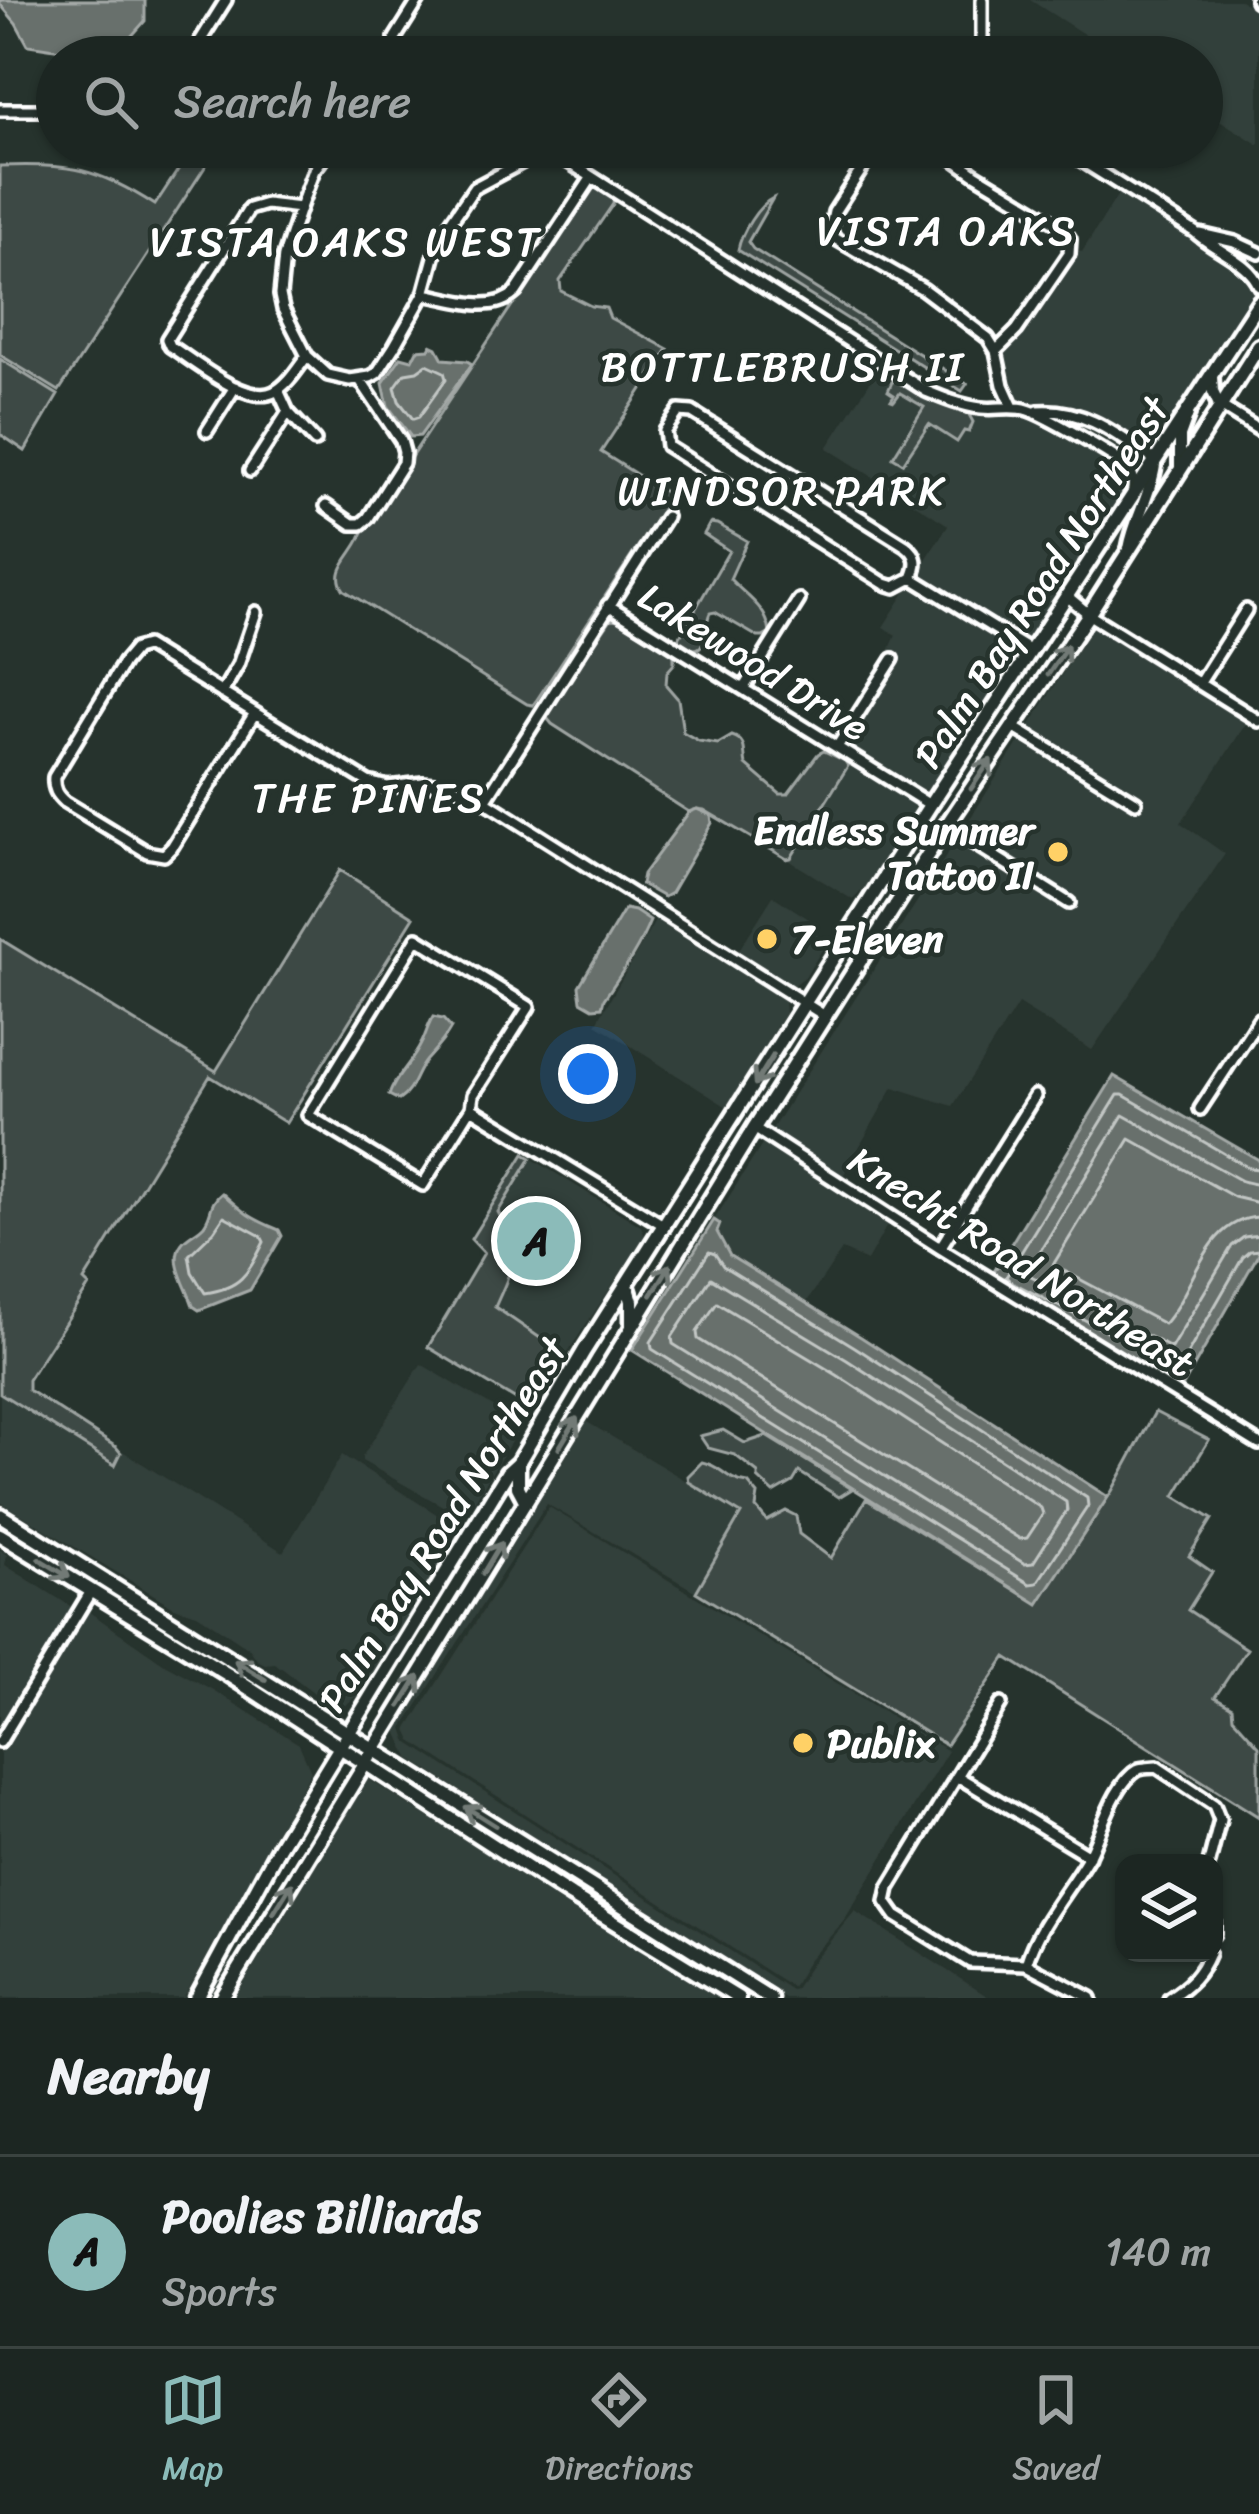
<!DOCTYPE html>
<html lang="en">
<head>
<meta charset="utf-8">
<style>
  body { margin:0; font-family:Sriracha,sans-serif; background:#29322f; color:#f1f3f6 }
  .controls { position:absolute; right:36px; bottom:36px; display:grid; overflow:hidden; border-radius:24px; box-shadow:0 3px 9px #0004 }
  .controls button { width:108px; height:108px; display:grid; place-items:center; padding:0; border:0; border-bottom:3px solid #3a4340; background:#1c2622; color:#f1f3f6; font:60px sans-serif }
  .you { position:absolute; left:588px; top:1074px; width:42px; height:42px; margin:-30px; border:9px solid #fff; border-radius:50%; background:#1a73e8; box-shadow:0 0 0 18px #1a73e833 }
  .badge { display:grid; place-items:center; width:78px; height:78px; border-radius:50%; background:#8bbbb9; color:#111; font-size:39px; font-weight:700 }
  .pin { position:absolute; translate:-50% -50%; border:6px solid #fff; box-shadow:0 3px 12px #0006 }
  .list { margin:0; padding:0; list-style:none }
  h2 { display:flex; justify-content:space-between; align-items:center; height:156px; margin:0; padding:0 48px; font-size:51px }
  h2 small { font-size:39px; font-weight:400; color:#a0a5a5 }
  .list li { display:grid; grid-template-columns:78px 1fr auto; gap:36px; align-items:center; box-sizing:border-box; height:192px; padding:0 48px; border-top:3px solid #3a4340 }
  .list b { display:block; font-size:45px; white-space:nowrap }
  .list p { margin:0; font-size:39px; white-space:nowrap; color:#a0a5a5 }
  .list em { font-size:39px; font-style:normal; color:#a0a5a5 }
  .icon { flex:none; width:66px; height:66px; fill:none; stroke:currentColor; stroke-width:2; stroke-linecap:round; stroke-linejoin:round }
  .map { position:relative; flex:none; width:1259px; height:1998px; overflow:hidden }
  .search { position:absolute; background:#1c2622; box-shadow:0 3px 9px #0004; left:36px; right:36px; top:36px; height:132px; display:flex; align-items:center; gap:30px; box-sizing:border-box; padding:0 42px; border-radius:66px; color:#a0a5a5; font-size:45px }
  .sheet { height:348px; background:#1c2622 }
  nav { display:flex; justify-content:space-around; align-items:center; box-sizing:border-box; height:168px; border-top:3px solid #3a4340; background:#1c2622; font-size:33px; color:#a0a5a5 }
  nav a { display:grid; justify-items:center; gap:6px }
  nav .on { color:#8bbbb9 }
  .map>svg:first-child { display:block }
  .built { fill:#333f3a }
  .green { fill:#3e4944; stroke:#9ea4a2; stroke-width:3 }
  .water { fill:#67706c; stroke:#a4a9a7; stroke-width:3 }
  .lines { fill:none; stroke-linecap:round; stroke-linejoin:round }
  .shore { stroke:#c2c6c4; stroke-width:3 }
  .minor-casing { stroke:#fff; stroke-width:18 }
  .tertiary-casing { stroke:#fff; stroke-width:20 }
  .secondary-casing { stroke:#fff; stroke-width:21 }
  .minor { stroke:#26332d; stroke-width:9 }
  .tertiary { stroke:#26332d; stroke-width:10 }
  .secondary { stroke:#26332d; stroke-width:12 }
  .oneway { stroke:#727a76 }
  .poi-dot { fill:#ffd166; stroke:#26332d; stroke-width:4.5 }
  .labels { text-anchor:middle; stroke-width:9; stroke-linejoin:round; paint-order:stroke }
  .street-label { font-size:39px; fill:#fff; stroke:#26332d }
  .poi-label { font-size:39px; font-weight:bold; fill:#fff; stroke:#26332d; text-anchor:start }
  .neighbourhood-label { font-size:42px; letter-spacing:3px; fill:#fff; stroke:#26332d }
</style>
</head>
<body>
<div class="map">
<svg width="1259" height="1998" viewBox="0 0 1259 1998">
  <rect width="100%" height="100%" fill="#26332d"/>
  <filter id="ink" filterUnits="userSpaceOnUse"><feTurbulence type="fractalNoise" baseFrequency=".00833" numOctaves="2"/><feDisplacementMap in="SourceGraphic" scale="24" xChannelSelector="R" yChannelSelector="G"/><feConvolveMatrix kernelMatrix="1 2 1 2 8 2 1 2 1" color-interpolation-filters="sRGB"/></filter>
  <g filter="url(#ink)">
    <path class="built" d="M1030,0H1240L1259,12V145L1202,109V57H1120Z
      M1120,191L1246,271L1256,283L1255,291L1158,441L1149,447L1093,416L1072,409L1026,405L1017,402L1006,389L1000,355L1014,341L1076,250L1082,252Z
      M881,365L948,405L968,411L1004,409L1040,418L1117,465L1129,476V484L1107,519L1068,577L1060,582L1040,622L930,788L926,790L912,788L845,746V740L890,669L898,664L896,653L889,651L896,635L883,627L948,525L827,448Z
      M1096,621L1157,665L1165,655L1253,713L1181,823L1225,854L1092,1050L1018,1004L953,1106L893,1087L838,1185L890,1220L867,1261L842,1250L806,1303L729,1256L714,1220Z
      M848,759L912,799L915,811L869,883L853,900L787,859L791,858L847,767L845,761Z
      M773,896L820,926L816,934L822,939V950L805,977L794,985L781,982L737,953Z
      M659,914L780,992L784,1000L785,1013L727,1107L596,1024Z
      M531,1158L641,1226L644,1234L643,1239L566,1355L495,1307L511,1275L505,1232L502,1217L498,1213Z
      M421,1364L522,1424L464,1518L362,1461V1457Z
      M0,1393L114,1464L121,1454L116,1447L283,1552L342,1455L454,1525L450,1550L358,1695L343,1707H335L322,1699L275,1663L265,1664L257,1660L249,1648L197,1614L174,1607L0,1502Z
      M587,1422L742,1514L696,1592L547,1504L403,1728L408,1742L791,1990L795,1989L811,1964L855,1911L990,1998H784L409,1758L397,1731Z
      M549,1507L948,1751L843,1922L808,1961L792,1987L412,1741L407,1730Z
      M0,1549L7,1555L5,1565L75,1609L0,1734Z
      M88,1611L166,1665L213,1690L299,1744L311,1771L184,1998H0V1753Z
      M368,1779L717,1998H235Z"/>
    <path class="green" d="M193,147H218L59,391L0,355V166C68,163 98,168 155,205Z
      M592,185L614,196L613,204L560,281L561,291L591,306L606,308L610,318L668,349L601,452L671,496L536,701L533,705L527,704L344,590C328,568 360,551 364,528Z
      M773,198L748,242L753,249L967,384L962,391L738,250C741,233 758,205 773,198Z
      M0,359L58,395L25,451L0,434Z
      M902,378L966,409L973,422L969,432L964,431L957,442L929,424L903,463L893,457L924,407L900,393L894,401L891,400L894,395L888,391L892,382Z
      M710,523L717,524L747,541L730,579C747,597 767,607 770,633L763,637H758L715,612L710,613C703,626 711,666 677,641L729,551L704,534Z
      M611,619L619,620L674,655V664L667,672L666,685L678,699L683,732L699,741L718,744L732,736C748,741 743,752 746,765L780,794H788L818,754L824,751L845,761L848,766L791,858L787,859L704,810L697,809L689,812L552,724L547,718L552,706Z
      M340,870L414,917L286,1123L210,1076L84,1281L89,1286L28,1380V1390L116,1447L121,1453L115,1465L0,1393V939L216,1071Z
      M524,1154L531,1158L498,1212C520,1253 513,1268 495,1307L559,1351L526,1406L428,1347L484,1253L471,1239Z
      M1155,1412L1209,1440L1175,1496L1212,1519L1189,1556L1212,1572L1188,1610L1247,1649L1215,1697L1232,1707L1233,1717L1259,1746V1817L1006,1657L946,1745L696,1592L741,1514L689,1482L688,1476L702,1462C723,1466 724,1480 748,1483L758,1495L756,1508L767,1521L786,1511L796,1516L799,1534L831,1558L866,1499L1038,1603L1112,1491Z
      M723,1430L745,1443L766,1436L852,1489L839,1497L799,1472L793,1482L774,1493L758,1478V1473L735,1455L708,1448L700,1436Z"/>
    <path class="water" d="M0,0H145V21L113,57H106L28,45L16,23L0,4Z
      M431,345L437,348L443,359L467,361L472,364L420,436L411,437L388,406L383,383L401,357L412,360L417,350L429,349Z
      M697,809L711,815L712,823L671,893L664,897L641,884L643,874L689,812Z
      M625,909L635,911L650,921C639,949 621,974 604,999L602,1007L593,1008L581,1001L579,986Z
      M433,1017L443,1019L451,1028C444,1041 436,1049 426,1060C415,1073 414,1090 399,1100L389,1095C396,1075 412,1063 421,1044C426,1035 427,1027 433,1017Z
      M1114,1076L1259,1160V1253L1183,1386L987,1283Z
      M222,1193C244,1213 250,1218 279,1230L282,1236L250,1290L199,1310L193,1306C188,1288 168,1261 182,1243C187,1236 198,1232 204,1225C213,1213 208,1204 222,1193Z
      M714,1220L720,1224L717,1232L730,1256L861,1337L1108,1497L1038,1604L632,1350Z"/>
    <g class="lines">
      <path class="shore" d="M427,364L444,372L446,379L419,417L413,419L399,401L395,387L405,373L417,371Z
        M1259,1169L1249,1168L1123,1095H1118L1006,1277L1010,1281L1177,1368L1181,1365L1243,1257L1250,1251L1259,1250
        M1259,1185L1242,1181L1123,1115L1028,1271L1031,1276L1171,1348L1232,1246L1244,1237L1259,1235
        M1259,1203L1234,1197L1130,1139L1053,1265L1164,1324C1195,1290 1204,1219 1259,1217
        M224,1216L261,1236L264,1242C248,1273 242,1288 205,1293L192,1272L189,1255L214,1231Z
        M709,1252L715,1254L723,1266L855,1347L1087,1498L1088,1506L1037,1583L1030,1584L652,1349L651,1342Z
        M711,1278L847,1360L1066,1502L1067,1510L1033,1563L1025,1564L673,1344L672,1337Z
        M717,1303L837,1375L1041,1508L1043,1514L1027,1538L1020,1539L698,1339L697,1332Z"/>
      <defs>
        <path id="minor" d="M395,38L419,0
          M190,57L226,0
          M982,57V0
          M0,110H57
          M332,147L314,170L300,208L284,256L280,295L283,309L307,356L328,375L350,380L370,377L377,373L394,347L424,294L439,239L474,188L547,149
          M513,147L514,166
          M545,147L926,391C943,398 962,406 981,408C997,410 1012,405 1028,410C1044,415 1118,457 1128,468C1135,476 1134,485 1132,495
          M876,147L834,212L830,231L836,239L923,289L988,338L996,351L1017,330L1069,254L1070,239L1061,226L975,174L937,147
          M1060,147L1195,232C1214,250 1250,262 1259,286
          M300,208L266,204L249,209L167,339L170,346C194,361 247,406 274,392C288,385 297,369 307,356
          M1200,234L1235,242L1259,253
          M424,294C454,299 492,315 516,292L592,177
          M996,351L1003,385L1013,407
          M1219,405L1259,430
          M679,411L692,412L906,546C918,555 918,564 912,578L895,587L885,584L667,446L665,431Z
          M1038,411C1084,407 1119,436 1156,461
          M288,412L315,441
          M207,431L235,387
          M250,471L288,412L278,390
          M326,506L352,524H361L368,518L403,463L404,452L401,441L360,380
          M912,578L1031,651
          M1067,596L1091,616L1259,721
          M608,605L930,805
          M146,646L255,713L172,847L164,855L147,852L65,802C57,795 53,789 54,777L124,662L135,649Z
          M1199,684L1246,610
          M743,689L799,600
          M222,693L238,665L256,612
          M255,713L368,782L388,787L423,783L448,785L485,801L825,1016
          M1013,727L1136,802
          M837,747L893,659
          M485,801L666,517
          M946,826L1069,903
          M417,938L529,1007L473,1095L471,1108L423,1185L308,1115Z
          M471,1108L665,1226
          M1200,1109L1259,1019
          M754,1128L940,1248L1259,1444
          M940,1248L1035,1096
          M1001,1704L889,1888L886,1902L896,1916L970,1962L1026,1964
          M0,1742L91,1591
          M957,1776L1089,1856
          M1214,1901V1934
          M1091,1998L1026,1964C1038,1925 1066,1894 1087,1859C1101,1834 1112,1784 1139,1769C1141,1768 1155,1767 1157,1767L1214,1805L1220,1820L1209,1863
          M1169,1998C1189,1985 1200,1975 1209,1953"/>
        <path id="tertiary" d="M1257,0L1259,1
          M1212,377L1213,392L1219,405
          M1180,470V436L1188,414
          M1129,549C1134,519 1151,495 1155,465"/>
        <path id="secondary" d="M627,1285L632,1301V1327
          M518,1463V1487L526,1502
          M0,1515L770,1998
          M0,1535L227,1674L571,1896L738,1998
          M197,1998L279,1847L507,1473L518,1463L584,1351L930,805L1259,302
          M222,1998L754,1128L946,826L1088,615L1259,346"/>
      </defs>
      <use href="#minor" class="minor-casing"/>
      <use href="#tertiary" class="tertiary-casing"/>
      <use href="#secondary" class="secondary-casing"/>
      <use href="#minor" class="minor"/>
      <use href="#tertiary" class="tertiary"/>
      <use href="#secondary" class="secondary"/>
    </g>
    <defs><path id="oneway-shaft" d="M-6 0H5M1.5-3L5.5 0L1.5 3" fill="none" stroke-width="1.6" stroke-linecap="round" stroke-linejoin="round" transform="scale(3)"/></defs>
    <g class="oneway">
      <use href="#oneway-shaft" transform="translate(1058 660) rotate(-56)"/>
      <use href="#oneway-shaft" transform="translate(981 774) rotate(-56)"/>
      <use href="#oneway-shaft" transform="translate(764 1070) rotate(122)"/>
      <use href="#oneway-shaft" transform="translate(661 1280) rotate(-58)"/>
      <use href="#oneway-shaft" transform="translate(568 1433) rotate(-59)"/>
      <use href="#oneway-shaft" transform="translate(492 1558) rotate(-59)"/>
      <use href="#oneway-shaft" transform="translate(54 1568) rotate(31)"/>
      <use href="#oneway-shaft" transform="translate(250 1670) rotate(-148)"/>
      <use href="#oneway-shaft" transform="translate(410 1691) rotate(-58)"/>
      <use href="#oneway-shaft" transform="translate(480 1816) rotate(-148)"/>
      <use href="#oneway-shaft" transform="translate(283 1898) rotate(-58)"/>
    </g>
  </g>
  <g class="poi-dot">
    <circle cx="1058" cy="852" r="12"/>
    <circle cx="767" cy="939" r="12"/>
    <circle cx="803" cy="1743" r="12"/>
  </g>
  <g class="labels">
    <g class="street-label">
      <text transform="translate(1041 582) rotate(-57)" y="14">Palm Bay Road Northeast</text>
      <text transform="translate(754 661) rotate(32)" y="14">Lakewood Drive</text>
      <text transform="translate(1022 1261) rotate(32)" y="14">Knecht Road Northeast</text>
      <text transform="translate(442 1524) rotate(-58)" y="14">Palm Bay Road Northeast</text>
    </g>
    <g class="poi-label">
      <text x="1034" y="844" text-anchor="end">Endless Summer<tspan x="1034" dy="45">Tattoo II</tspan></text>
      <text x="791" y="953">7-Eleven</text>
      <text x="827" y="1757">Publix</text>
    </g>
    <g class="neighbourhood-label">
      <text x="947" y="245">VISTA OAKS</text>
      <text x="346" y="256">VISTA OAKS WEST</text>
      <text x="783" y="381">BOTTLEBRUSH II</text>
      <text x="782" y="505">WINDSOR PARK</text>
      <text x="369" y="812">THE PINES</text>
    </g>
  </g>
</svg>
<div class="controls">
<button><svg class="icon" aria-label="layers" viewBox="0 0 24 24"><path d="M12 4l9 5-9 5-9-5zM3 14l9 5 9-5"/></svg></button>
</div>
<div class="you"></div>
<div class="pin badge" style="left:536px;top:1241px">A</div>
<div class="search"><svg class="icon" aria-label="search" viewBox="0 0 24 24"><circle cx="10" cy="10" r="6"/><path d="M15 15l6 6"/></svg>Search here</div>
</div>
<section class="sheet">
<h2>Nearby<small></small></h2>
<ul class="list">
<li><span class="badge">A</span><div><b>Poolies Billiards</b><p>Sports</p></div><em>140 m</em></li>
</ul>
</section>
<nav>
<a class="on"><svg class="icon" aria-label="map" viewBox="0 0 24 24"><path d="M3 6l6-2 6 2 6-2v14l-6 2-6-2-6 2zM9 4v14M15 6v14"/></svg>Map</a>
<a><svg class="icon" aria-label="directions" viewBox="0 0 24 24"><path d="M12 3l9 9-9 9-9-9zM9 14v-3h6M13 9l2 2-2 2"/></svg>Directions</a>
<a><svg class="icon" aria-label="saved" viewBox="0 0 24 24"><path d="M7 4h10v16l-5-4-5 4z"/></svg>Saved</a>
</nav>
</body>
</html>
